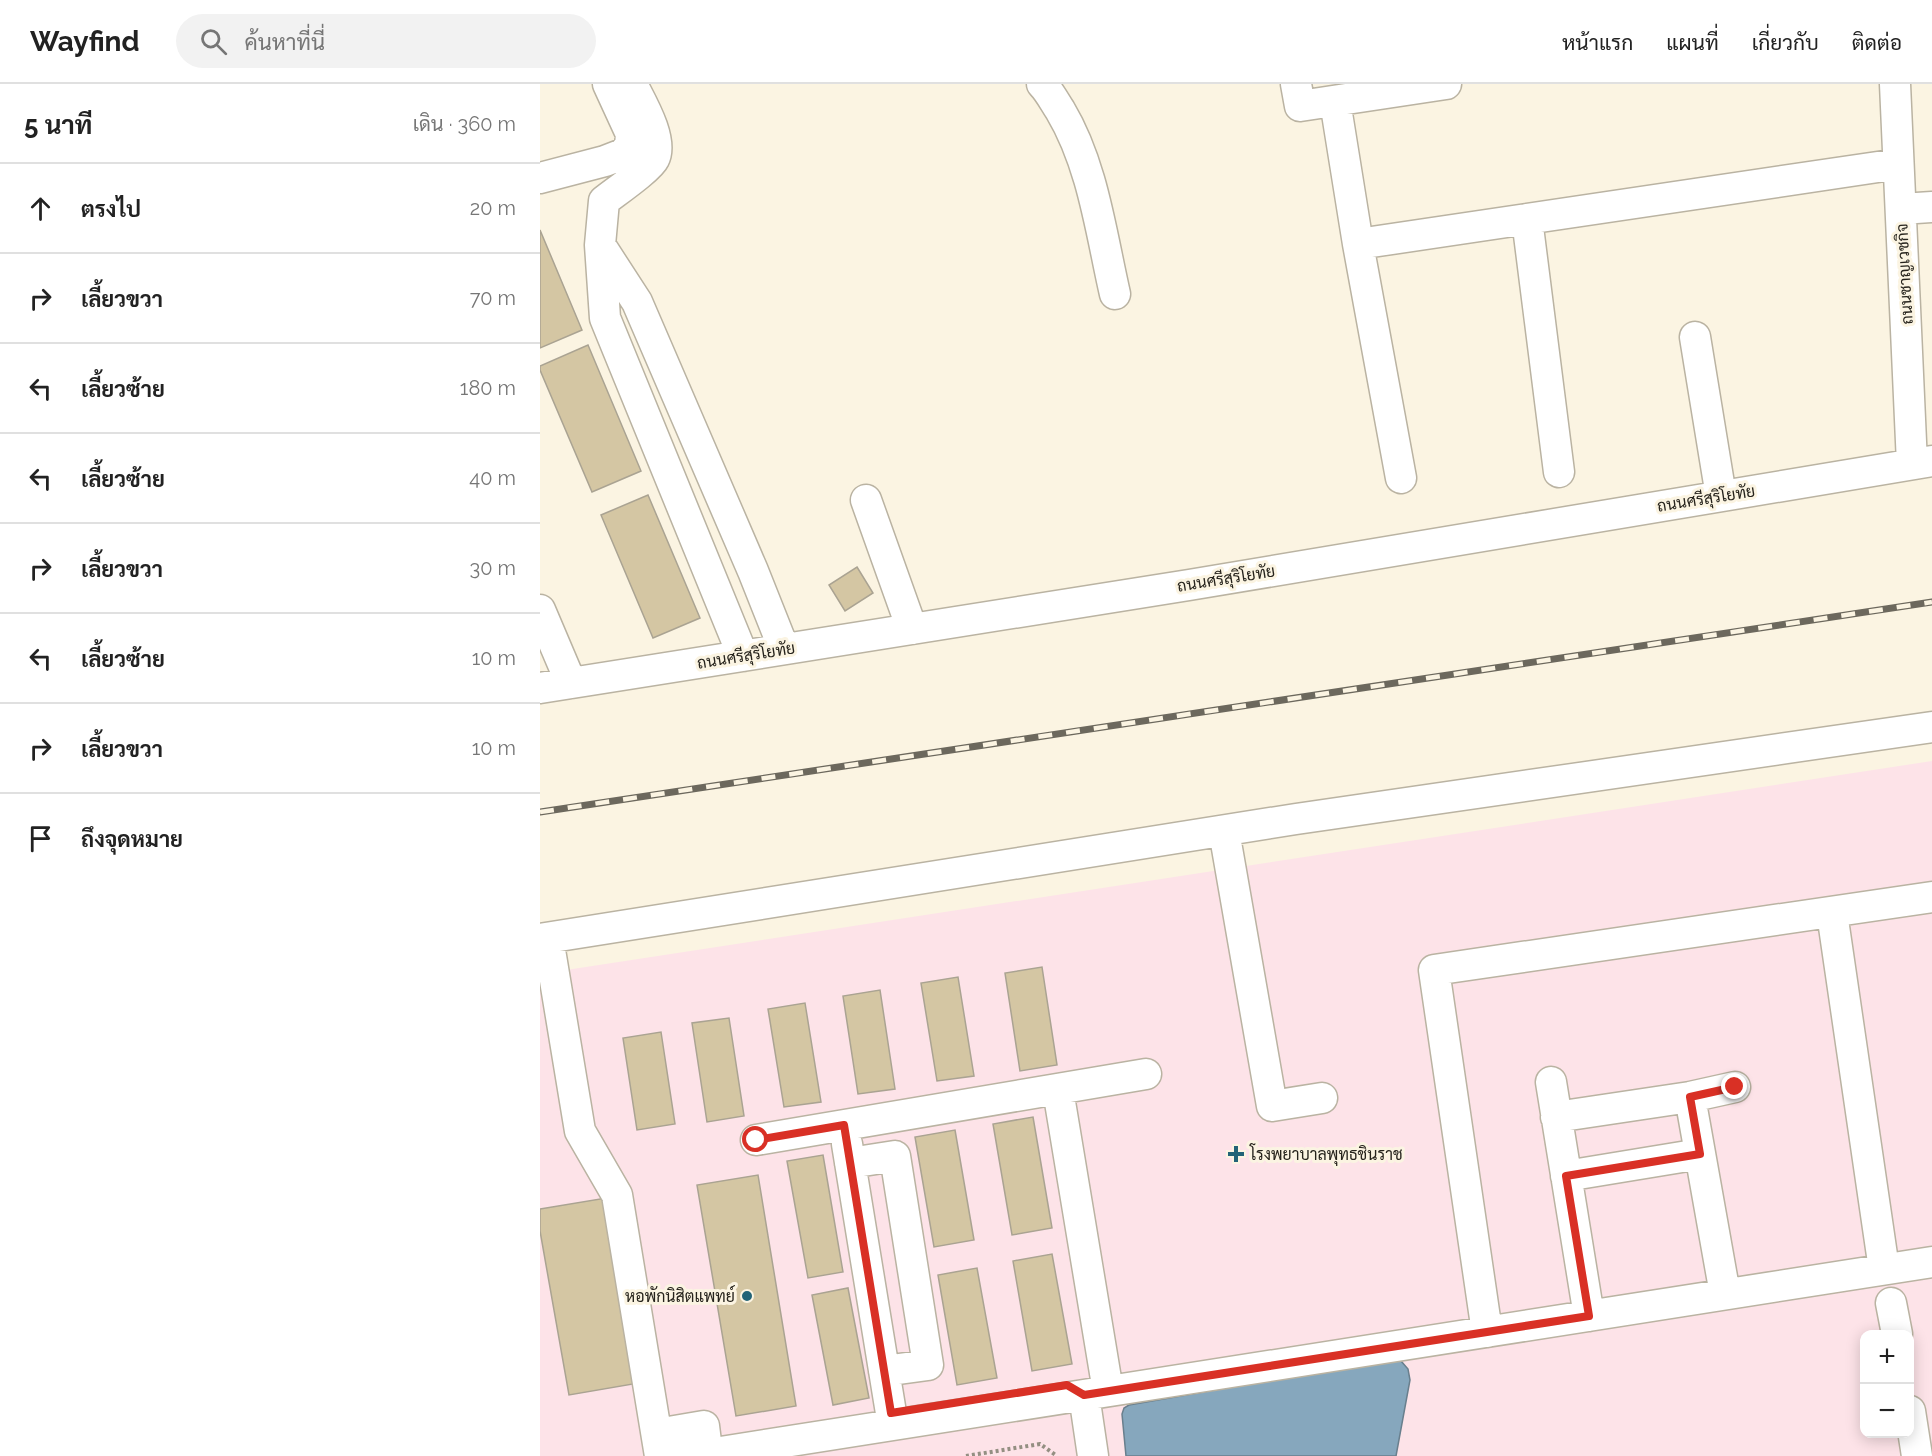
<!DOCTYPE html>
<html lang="th">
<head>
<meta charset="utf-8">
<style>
  body { margin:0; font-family:Raleway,Sarabun,sans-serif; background:#f2f2f2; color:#222 }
  .controls { position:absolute; right:18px; bottom:18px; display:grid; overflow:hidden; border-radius:12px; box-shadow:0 3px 15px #0003 }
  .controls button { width:54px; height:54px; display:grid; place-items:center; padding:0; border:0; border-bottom:2px solid #e0e0e0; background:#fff; color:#222; font:30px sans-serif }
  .stop { position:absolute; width:18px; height:18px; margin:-14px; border:4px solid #d93025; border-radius:50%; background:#fff }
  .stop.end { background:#d93025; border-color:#fff; box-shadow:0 2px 6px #0008 }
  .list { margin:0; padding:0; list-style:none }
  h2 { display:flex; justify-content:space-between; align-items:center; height:78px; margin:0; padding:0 24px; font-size:26px }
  h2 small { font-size:20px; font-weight:400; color:#767676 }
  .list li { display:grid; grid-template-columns:39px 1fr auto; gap:18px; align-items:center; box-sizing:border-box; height:90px; padding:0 24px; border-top:2px solid #e0e0e0 }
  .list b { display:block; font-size:22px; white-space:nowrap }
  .list em { font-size:20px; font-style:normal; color:#767676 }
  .icon { flex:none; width:33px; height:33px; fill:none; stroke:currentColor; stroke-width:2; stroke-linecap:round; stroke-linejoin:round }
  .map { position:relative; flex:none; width:1392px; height:1372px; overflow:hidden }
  header { display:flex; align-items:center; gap:36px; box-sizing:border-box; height:84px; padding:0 30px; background:#fff; border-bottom:2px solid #e0e0e0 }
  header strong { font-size:28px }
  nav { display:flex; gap:33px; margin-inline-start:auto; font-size:21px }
  .search { width:420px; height:54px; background:#f2f2f2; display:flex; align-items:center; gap:15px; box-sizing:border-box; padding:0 21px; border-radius:33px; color:#767676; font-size:22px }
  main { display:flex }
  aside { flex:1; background:#fff }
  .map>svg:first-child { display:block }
  .medical { fill:#fde3e8; fill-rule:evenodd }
  .water { fill:#86a7bd; stroke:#697f8d; stroke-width:1.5 }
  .building { fill:#d4c6a3; stroke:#aaa392; stroke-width:1.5 }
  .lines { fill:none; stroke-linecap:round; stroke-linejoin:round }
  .minor-casing { stroke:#bab3a2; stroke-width:33 }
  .path { stroke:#948f82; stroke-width:4; stroke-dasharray:3 3; stroke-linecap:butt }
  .minor { stroke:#fff; stroke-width:30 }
  .rail-casing { stroke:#6c685d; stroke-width:7 }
  .rail { stroke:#fbf4e2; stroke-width:4.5; stroke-dasharray:14; stroke-linecap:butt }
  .route { stroke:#d93025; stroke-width:8 }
  .poi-dot { fill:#216377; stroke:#fbf4e2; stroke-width:2 }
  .labels { text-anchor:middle; stroke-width:6; stroke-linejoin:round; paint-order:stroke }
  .street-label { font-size:16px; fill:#26231c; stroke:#fbf4e2 }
  .poi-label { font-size:16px; fill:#26231c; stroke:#fbf4e2; text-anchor:start }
</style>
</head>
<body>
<header>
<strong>Wayfind</strong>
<div class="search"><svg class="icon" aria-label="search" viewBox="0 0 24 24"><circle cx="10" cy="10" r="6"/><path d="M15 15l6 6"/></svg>ค้นหาที่นี่</div>
<nav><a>หน้าแรก</a><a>แผนที่</a><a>เกี่ยวกับ</a><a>ติดต่อ</a></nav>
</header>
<main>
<aside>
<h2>5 นาที<small>เดิน · 360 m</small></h2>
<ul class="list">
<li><svg class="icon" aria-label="ahead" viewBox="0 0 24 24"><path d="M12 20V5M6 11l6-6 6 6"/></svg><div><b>ตรงไป</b></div><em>20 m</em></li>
<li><svg class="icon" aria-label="right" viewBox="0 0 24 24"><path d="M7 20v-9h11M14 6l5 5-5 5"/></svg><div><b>เลี้ยวขวา</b></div><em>70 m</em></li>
<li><svg class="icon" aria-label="left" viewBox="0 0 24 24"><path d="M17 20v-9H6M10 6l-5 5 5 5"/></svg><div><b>เลี้ยวซ้าย</b></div><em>180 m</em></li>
<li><svg class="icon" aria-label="left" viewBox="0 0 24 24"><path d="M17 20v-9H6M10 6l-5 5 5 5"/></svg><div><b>เลี้ยวซ้าย</b></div><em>40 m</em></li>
<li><svg class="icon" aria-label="right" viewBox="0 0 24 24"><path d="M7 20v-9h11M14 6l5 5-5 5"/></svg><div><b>เลี้ยวขวา</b></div><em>30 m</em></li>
<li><svg class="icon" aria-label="left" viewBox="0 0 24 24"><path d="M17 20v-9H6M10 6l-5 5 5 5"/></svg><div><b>เลี้ยวซ้าย</b></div><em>10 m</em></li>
<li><svg class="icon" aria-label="right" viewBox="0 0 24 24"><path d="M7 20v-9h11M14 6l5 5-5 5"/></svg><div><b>เลี้ยวขวา</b></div><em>10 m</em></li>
<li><svg class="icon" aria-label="arrive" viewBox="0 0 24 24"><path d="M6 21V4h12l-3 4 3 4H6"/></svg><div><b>ถึงจุดหมาย</b></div></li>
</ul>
</aside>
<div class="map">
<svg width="1392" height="1372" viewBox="0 0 1392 1372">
  <rect width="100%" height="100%" fill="#fbf4e2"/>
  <path class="medical" d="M1392,677V1372H0V890ZM1324,1250H1370V1350H1324Z"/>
  <path class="water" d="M852,1275L861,1277L868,1285L870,1296L856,1372H586L582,1330L584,1324L589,1321Z"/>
  <path class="building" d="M0,146L42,246L0,264Z
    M48,261L101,387L52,408L0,286V282Z
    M108,411L160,534L113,554L61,431Z
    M317,483L333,509L305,527L289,501Z
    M502,883L517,981L480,987L465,889Z
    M418,893L434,992L397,997L381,899Z
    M340,906L355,1005L318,1010L303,912Z
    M265,919L281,1018L244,1023L228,925Z
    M189,934L204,1032L167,1038L152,939Z
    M121,948L135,1040L97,1046L83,954Z
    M493,1033L512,1144L472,1151L453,1040Z
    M415,1046L434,1156L394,1163L375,1053Z
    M283,1071L303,1188L268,1194L247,1077Z
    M218,1091L256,1322L196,1332L157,1101Z
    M66,1114L99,1299L29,1311L0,1147V1125Z
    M512,1170L532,1280L492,1287L473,1177Z
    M437,1184L457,1294L417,1301L398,1191Z
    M308,1204L329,1314L293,1321L272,1211Z"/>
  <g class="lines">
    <defs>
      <path id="minor" d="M92,0C101,18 124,56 114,75C110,84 74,109 64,117L60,161L65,234L203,572
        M502,0C509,7 514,17 520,26C553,81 561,149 575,210
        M756,0L760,22L906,0
        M1355,0L1372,380
        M795,17L818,160L861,394
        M0,94L65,77L83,70L90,62L91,50L68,0
        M1361,125L1392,123
        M987,135L1019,388
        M818,160L1358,80
        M62,164L97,218L213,487L244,565
        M1155,253L1181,412
        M326,416L372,545
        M0,526L31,599
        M0,604L649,501L1392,377
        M684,747L732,1022L782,1014
        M1292,829L1344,1185
        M8,854L40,1047L77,1111L120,1372
        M0,855L756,735L1392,643
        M1011,998L1049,1232
        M518,1006L568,1307
        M1150,1013L1185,1210
        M1016,1033L1150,1013L1195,1003
        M216,1056L606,990
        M307,1060L351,1329
        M310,1079L355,1072L388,1281L344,1287
        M1026,1092L1160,1070
        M1351,1219L1357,1250
        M947,1248L894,886L1392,813
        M544,1311L553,1372
        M1370,1327L1377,1372
        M117,1350L164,1342L166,1358
        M126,1372L168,1370L1392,1178"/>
    </defs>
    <use href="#minor" class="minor-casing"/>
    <path class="path" d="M426,1372L500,1360L517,1372"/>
    <use href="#minor" class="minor"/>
    <defs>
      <path id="rail" d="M0,728L1392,518"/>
    </defs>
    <use href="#rail" class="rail-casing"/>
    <use href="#rail" class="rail"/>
  </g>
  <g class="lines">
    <path class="route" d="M216,1056L304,1041L351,1329L527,1301L544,1311L1049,1232L1026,1092L1160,1070L1150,1013L1195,1003"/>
  </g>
  <g class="poi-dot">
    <path d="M693 1061h6v6h6v6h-6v6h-6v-6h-6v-6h6z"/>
    <circle cx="207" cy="1212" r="6"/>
  </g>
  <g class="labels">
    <g class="street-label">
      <text transform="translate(1364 190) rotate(-93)" y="6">ถนนชาญเวชกิจ</text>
      <text transform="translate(1166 414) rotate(-9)" y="6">ถนนศรีสุริโยทัย</text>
      <text transform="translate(686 494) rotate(-9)" y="6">ถนนศรีสุริโยทัย</text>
      <text transform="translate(206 571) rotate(-9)" y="6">ถนนศรีสุริโยทัย</text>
    </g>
    <g class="poi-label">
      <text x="710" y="1076">โรงพยาบาลพุทธชินราช</text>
      <text x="195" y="1218" text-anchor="end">หอพักนิสิตแพทย์</text>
    </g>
  </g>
</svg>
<div class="controls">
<button>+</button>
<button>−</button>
</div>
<div class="stop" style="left:216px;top:1056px"></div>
<div class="stop end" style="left:1195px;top:1003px"></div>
</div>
</main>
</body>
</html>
